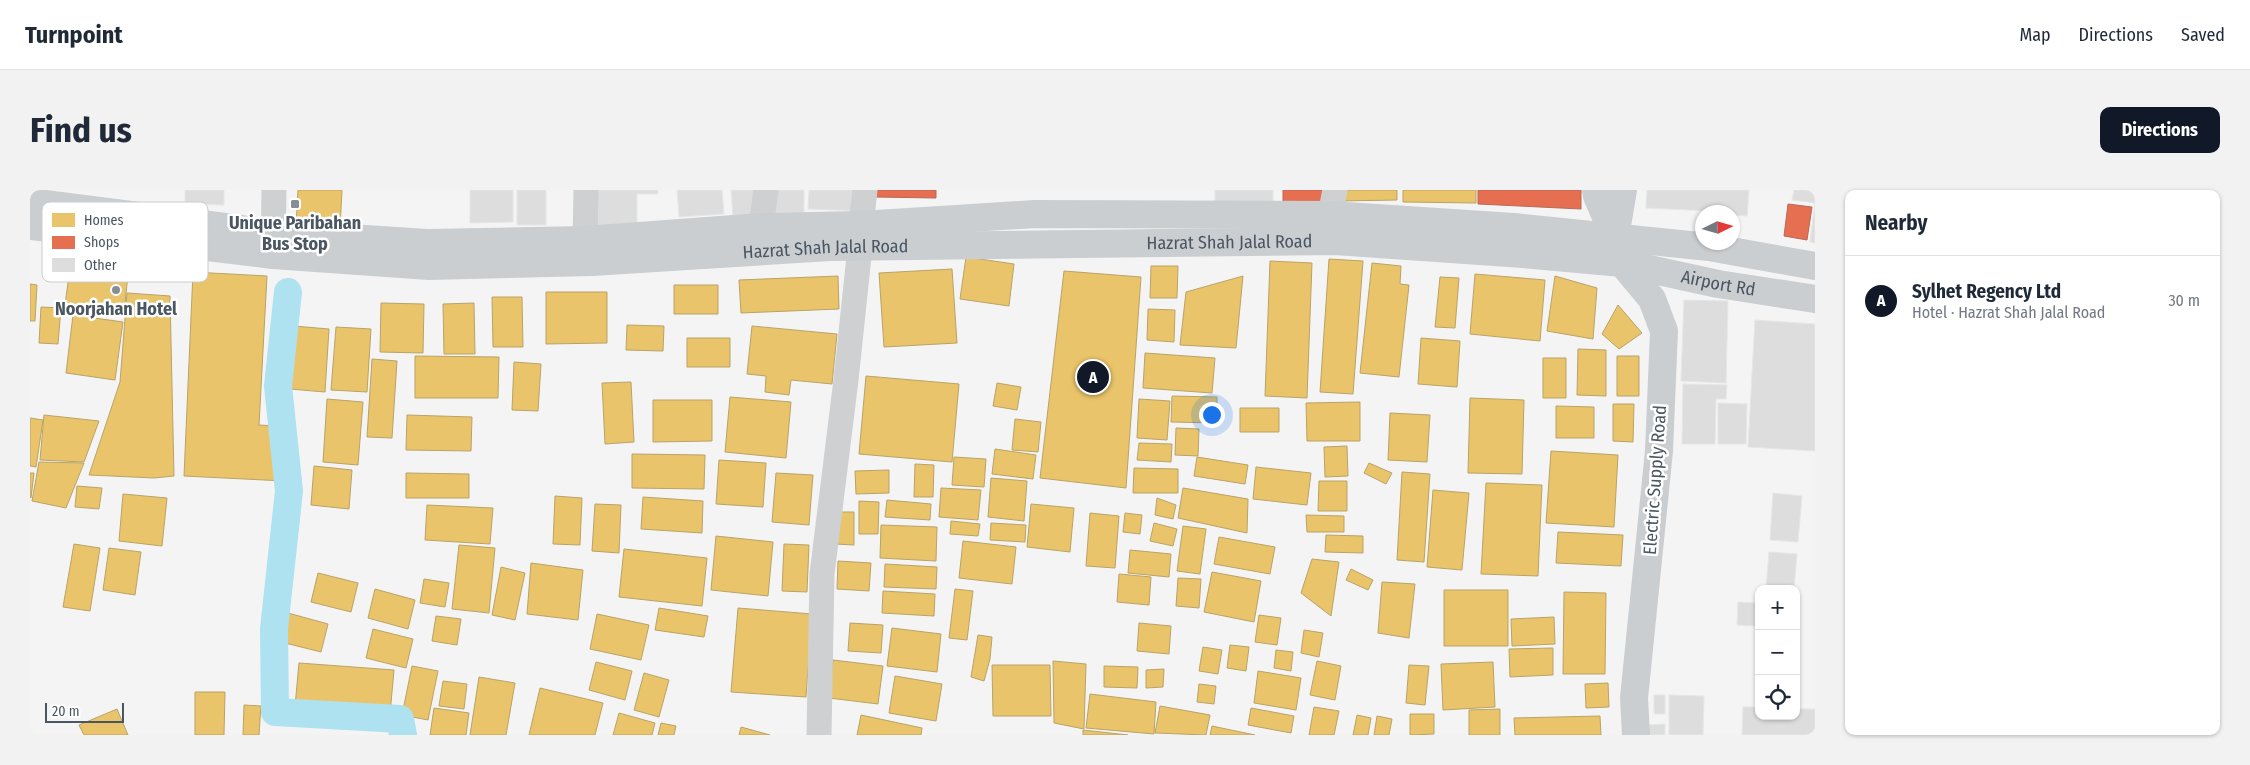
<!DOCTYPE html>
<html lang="en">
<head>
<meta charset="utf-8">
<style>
  body { margin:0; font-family:"Fira Sans Condensed",sans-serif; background:#f2f2f3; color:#1f2937 }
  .controls { position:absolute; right:15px; bottom:15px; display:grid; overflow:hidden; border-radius:10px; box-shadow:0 1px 4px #0004 }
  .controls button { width:45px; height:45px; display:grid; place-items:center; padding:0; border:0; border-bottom:1px solid #e0e1e3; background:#fff; color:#1f2937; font:25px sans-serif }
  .compass { position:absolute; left:1665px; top:15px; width:45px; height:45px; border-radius:50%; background:#fff; box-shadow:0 1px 4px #0004; rotate:85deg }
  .scale { position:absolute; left:15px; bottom:12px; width:79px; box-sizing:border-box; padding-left:5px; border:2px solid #4a5661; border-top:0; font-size:14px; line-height:18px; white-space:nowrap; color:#4a5661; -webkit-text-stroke:4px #fff; paint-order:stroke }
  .you { position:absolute; left:1181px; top:224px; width:18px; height:18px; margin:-12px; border:4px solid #fff; border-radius:50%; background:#1a73e8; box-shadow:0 0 0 8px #1a73e833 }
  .badge { display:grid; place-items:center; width:32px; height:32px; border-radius:50%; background:#111827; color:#fff; font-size:16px; font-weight:700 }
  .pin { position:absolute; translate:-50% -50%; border:2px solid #fff; box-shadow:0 1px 5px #0006 }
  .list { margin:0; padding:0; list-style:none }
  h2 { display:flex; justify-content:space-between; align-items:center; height:65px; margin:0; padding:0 20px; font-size:21px }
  h2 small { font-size:16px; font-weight:400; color:#747a83 }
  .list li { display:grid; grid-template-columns:32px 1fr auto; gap:15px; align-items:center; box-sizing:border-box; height:90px; padding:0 20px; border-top:1px solid #e0e1e3 }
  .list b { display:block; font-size:19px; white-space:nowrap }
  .list p { margin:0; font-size:16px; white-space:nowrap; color:#747a83 }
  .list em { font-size:16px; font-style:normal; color:#747a83 }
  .icon { flex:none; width:28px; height:28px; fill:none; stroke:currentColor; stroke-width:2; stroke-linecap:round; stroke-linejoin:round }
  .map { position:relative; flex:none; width:1785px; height:545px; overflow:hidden; border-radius:10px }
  header { display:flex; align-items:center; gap:30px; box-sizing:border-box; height:70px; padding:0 25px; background:#fff; border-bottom:1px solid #e0e1e3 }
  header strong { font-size:24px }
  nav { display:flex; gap:28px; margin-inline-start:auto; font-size:18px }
  .intro { display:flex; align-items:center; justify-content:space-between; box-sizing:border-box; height:120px; padding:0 30px }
  h1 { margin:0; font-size:35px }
  .button { padding:12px 22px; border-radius:10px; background:#111827; color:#fff; font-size:18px; font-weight:700 }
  main { display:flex; gap:30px; padding:0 30px }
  aside { flex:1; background:#fff; border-radius:10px; box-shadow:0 1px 4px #0004 }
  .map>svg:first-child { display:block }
  .homes { fill:#e9c46a; stroke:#b9a367 }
  .shops { fill:#e76f51; stroke:#b86856 }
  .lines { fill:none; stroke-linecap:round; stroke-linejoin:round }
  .canal { stroke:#aee2f0; stroke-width:28 }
  .building { fill:#ddddde; stroke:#e5e6e7 }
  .minor { stroke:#ced0d2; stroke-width:25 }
  .major { stroke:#caced1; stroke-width:28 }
  .poi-dot { fill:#868d94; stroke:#fff; stroke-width:2 }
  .labels { text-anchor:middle; stroke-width:5; stroke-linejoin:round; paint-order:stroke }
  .poi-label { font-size:18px; font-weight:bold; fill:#4a5661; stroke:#fff }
  .street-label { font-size:18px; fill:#4a5661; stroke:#fff }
  .key { fill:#fff; stroke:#c9ccd0; stroke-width:1 }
  .key-label { font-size:14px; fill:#4a5661 }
</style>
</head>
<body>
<header>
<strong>Turnpoint</strong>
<nav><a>Map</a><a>Directions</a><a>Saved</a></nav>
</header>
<div class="intro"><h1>Find us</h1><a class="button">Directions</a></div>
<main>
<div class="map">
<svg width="1785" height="545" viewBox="0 0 1785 545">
  <rect width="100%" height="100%" fill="#f4f4f4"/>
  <path class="homes" d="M268,0H312L310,39L266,36Z
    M1310,0H1367V10L1310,11Z
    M1373,0H1446V13L1373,12Z
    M936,67L984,74L979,116L930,109Z
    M1299,69L1333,71L1323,204L1290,202Z
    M1240,71L1282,73L1277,208L1235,206Z
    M1342,73L1371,76L1370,94L1379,95L1369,187L1330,183Z
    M1121,76H1148L1147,108H1120Z
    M40,78L98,85L94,122L35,115Z
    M922,79L927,153L854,157L849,83Z
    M1034,81L1111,87L1096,298L1010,288Z
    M163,82L237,86L229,235L245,236L244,262L255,263L254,291L154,286Z
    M1445,84L1515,90L1510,151L1440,144Z
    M808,86L809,119L711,123L709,90Z
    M1213,86L1206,158L1150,155L1156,102Z
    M1525,86L1567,98L1563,149L1517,141Z
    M1410,87L1429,88L1425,138L1405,137Z
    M0,94L7,95L5,131H0Z
    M644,95H688V124H644Z
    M516,102H577V153L516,154Z
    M97,103L140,106L144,286L124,288L59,285L90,192Z
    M462,107H492L493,157H463Z
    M351,113L394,114L393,163L350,162Z
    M444,113L445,164H414L413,114Z
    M1588,115L1612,143L1589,159L1572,144Z
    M11,117L31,118L28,154L9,153Z
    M1118,119L1145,120L1144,152L1117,150Z
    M43,125L93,132L85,190L36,183Z
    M597,135L634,136L633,161L596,160Z
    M264,136L299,139L295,202L260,199Z
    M722,136L807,144L802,194L761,190L759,205L735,202L736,186L717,184Z
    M306,137L341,139L337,202L301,200Z
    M657,148H700V177H657Z
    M1391,148L1430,151L1427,197L1388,194Z
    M1548,159L1576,160V206L1547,205Z
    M1115,163L1185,168L1182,203L1113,198Z
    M385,166L469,167L468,208H385Z
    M1587,166H1609V206H1587Z
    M1513,168H1536V208H1513Z
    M342,169L367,171L362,248L337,247Z
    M484,172L511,174L508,221L482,220Z
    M836,186L929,194L922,272L829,264Z
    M601,192L604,252L575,254L572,193Z
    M967,193L991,197L987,220L963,216Z
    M1142,206L1187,207V233L1141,232Z
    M700,207L761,212L756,268L695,262Z
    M1440,208L1494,210L1492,284L1438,283Z
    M297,209L333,212L328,275L293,272Z
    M1109,209L1140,211L1137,250L1107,248Z
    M623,210H682V251L623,252Z
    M1330,212V251H1277L1276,213Z
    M1583,214H1604L1603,252L1583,251Z
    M1526,216L1564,217V248H1526Z
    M1210,218H1249V242H1210Z
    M1360,223L1400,225L1397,272L1358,270Z
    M14,225L69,231L54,272L10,270Z
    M377,225L442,227L441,261L376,260Z
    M0,228L13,230L6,277L0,276Z
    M985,229L1011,232L1008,262L982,260Z
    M1146,238L1169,239L1168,266L1145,265Z
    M1109,253L1142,254L1141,272L1107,270Z
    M1317,256L1318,286L1295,287L1294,257Z
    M965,259L1006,265L1003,289L962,284Z
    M1521,261L1588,265L1584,337L1516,333Z
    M602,264L675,265L674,299L602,298Z
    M924,267L956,269L954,297L922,295Z
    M1167,267L1218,275L1215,294L1164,286Z
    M689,270L736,273L733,317L686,314Z
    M9,272L54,273L36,318L2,311Z
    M1339,273L1362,283L1356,294L1334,283Z
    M885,274L904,275L903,307H884Z
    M284,276L322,280L319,319L281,315Z
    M1226,277L1281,283L1277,315L1223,309Z
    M1104,278L1148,279V303H1103Z
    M859,280V303L826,304L825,281Z
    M1372,282L1400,284L1394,372L1367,370Z
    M0,283H4L1,308L0,307Z
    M376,283L439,284V308H376Z
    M746,283L783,285L779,335L742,332Z
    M961,288L997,291L994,331L958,327Z
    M1289,291H1317V321H1288Z
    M1456,293L1512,295L1508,386L1451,384Z
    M47,296L72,298L69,319L45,317Z
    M911,298L951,300L948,330L909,327Z
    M1153,298L1218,309L1217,343L1148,328Z
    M1403,300L1439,303L1432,380L1397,377Z
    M93,304L137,308L132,356L89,351Z
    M525,306L552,308L550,355L523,354Z
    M613,307L673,311L672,343L611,339Z
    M1127,308L1146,315L1143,329L1125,325Z
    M857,310L901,314L900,330L855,327Z
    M829,311L849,312L848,344H829Z
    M565,314L591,315L589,363L562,361Z
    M1001,314L1044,318L1040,362L997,357Z
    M397,315L463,318L460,354L395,350Z
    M805,322H824V355L805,354Z
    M1060,323L1089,326L1085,378L1056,376Z
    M1095,323L1112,325L1110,344L1093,342Z
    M1276,325L1314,326V342H1277Z
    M921,331L950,334L948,346L920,344Z
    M961,333L996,335L995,352L960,350Z
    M1124,333L1147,339L1143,356L1120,351Z
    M851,335L907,337L906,371L850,368Z
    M1153,336L1176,339L1170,384L1147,381Z
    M1528,342L1593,345L1591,376L1526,373Z
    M1296,345L1333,346V363L1295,362Z
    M686,346L743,352L738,406L681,400Z
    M1189,347L1245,357L1240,384L1184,374Z
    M933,351L986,357L982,394L929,388Z
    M44,354L70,358L60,421L33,417Z
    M754,354L779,355L777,402L752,401Z
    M429,355L465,358L459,423L422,419Z
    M79,358L111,362L105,405L73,400Z
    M594,359L677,368L672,416L589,407Z
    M1100,360L1141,364L1139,387L1098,383Z
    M1282,369L1309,372L1301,426L1271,403Z
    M808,371L841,373L839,401L807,399Z
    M501,373L553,380L548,430L497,424Z
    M855,374L907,377L906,399L854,397Z
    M471,377L495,383L485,430L462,425Z
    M1321,379L1343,390L1338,400L1316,390Z
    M1182,382L1231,391L1224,432L1174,422Z
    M288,383L328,393L321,422L281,412Z
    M1089,384L1121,387L1119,415L1087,412Z
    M1148,388L1171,389L1169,418L1146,416Z
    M394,389L419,393L415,417L390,413Z
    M1352,392L1385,394L1379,448L1348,443Z
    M345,399L385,410L378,439L338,428Z
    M925,399L943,401L937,450L919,448Z
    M1414,400H1478V456H1414Z
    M853,401L905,404L904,426L852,423Z
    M1534,402L1576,403L1575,484H1533Z
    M629,418L678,426L674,447L625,440Z
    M708,418L782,424L776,507L701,502Z
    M258,423L298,434L291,462L251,452Z
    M567,424L619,435L611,470L560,459Z
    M1229,425L1251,428L1247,455L1225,452Z
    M406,426L431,429L427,455L402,451Z
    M1524,427L1525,454L1482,456L1481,429Z
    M820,433L853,435L851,463L818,461Z
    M1109,433L1141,436L1139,464L1107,461Z
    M862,438L911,444L907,482L857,476Z
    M343,439L383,449L376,478L336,468Z
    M1274,440L1293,443L1289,467L1271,463Z
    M948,445L962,447L960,469L954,491L941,487Z
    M1200,455L1219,457L1216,481L1197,478Z
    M1173,457L1192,460L1188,484L1169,481Z
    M1523,458V485L1480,487L1479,459Z
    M1246,460L1263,462L1261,481L1244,478Z
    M803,470L853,476L848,514L799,508Z
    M1023,471L1056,474L1054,539L1024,533Z
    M1287,471L1311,476L1305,510L1280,505Z
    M566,472L602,481L595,510L559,500Z
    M1463,472L1465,517L1413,520L1411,474Z
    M269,473L364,480L360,524L265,516Z
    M962,475H1020L1021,526H963Z
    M1379,475L1399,476L1395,515L1376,513Z
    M382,476L408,481L398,530L372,525Z
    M1074,476L1108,477L1107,498L1074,497Z
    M1134,479L1133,497L1116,498V480Z
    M1228,481L1271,488L1266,520L1224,513Z
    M614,483L639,490L629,527L604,520Z
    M865,486L912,494L906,531L859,523Z
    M449,487L485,493L476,545H440Z
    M413,491L437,494L434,519L409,516Z
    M1578,493L1579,517L1556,518L1555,494Z
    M1169,494L1186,496L1184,514L1167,512Z
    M510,498L573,513L565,545H499Z
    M165,502H195L194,545H165Z
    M1060,504L1126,512L1124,544L1056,538Z
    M214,515L231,516L229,545H213Z
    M1130,516L1180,525L1176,545L1125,543Z
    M1284,517L1309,521L1304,545H1279Z
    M404,518L439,523L436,545H400Z
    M1221,518L1264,526L1261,543L1218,535Z
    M87,519L98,545H54L49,535Z
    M1470,519V545H1439V520Z
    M589,523L625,533L622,545H583Z
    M1380,524H1404V544L1380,545Z
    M831,525L892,538L891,545H827Z
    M1327,525L1341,528L1338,545H1323Z
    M1347,526L1362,529L1359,545H1344Z
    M1570,526L1571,545H1485L1484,528Z
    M631,533L646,536L644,545H628Z
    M1182,536L1225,545H1180Z
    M711,537L740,545H709Z
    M1053,540L1098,545H1053Z"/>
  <path class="shops" d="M845,0H906V8L845,7Z
    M1253,0H1302V12L1253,13Z
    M1448,0H1551V19L1448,14Z
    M1758,14L1782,17L1777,50L1754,46Z"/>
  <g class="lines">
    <path class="canal" d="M258,102L248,196L259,301L244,439L245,522L370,529L373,545"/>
  </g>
  <path class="building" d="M155,0H194V15L155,14Z
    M440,0H483V32L440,33Z
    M487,0H516V35H487Z
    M561,0H628V4H607V42H561Z
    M647,0H692L694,24L649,27Z
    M701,0H730L731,25L703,27Z
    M739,0H774V23H739Z
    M779,0H830V21L778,19Z
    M1185,0H1243V12L1185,14Z
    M1617,0H1719L1717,26L1702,25V22L1616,18Z
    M1764,0H1785V53L1780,52L1785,13L1762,10Z
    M1654,110L1698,111L1696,193L1651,191Z
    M1725,130L1785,134V261L1718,257Z
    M1653,194L1697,195L1696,209H1686L1685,254H1652Z
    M1688,213L1717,214L1716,254H1688Z
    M1743,303L1772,306L1768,352L1740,350Z
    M1739,362L1767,364L1764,399H1736Z
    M1708,412L1729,413V436L1707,435Z
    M1624,505H1635V524H1624Z
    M1639,505L1674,506L1673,545H1639Z
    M1713,517H1729V526H1766V519H1785V545H1712Z
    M1635,534V545H1619V535Z"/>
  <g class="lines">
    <path class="minor" d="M1300,25L1305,0
      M831,35L835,0
      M731,37L736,0
      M555,50L556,0
      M243,62L244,0
      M789,545L792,384L816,190L830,57"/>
    <g class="major">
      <path d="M1566,0L1567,6L1585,48L1592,73L1622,109L1634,141L1629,261L1604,508L1606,545"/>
      <path d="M0,12L243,43L397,53L555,50L731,37L831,35L1005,24L1300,25L1484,37L1679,57L1785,76"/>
      <path id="s1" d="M0,36L243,65L399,76L562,72L800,57L1305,51L1493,64L1592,73L1688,94L1785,109"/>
      <path d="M1585,48L1593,0"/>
    </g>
  </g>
  <g class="poi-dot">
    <rect x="260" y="9" width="10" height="10" rx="2.5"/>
    <circle cx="86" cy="100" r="5"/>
  </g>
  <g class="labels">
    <g class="poi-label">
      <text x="265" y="39">Unique Paribahan<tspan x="265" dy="21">Bus Stop</tspan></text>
      <text x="86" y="125">Noorjahan Hotel</text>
    </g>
    <g class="street-label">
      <text dy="6" stroke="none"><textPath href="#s1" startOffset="1202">Hazrat Shah Jalal Road</textPath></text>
      <text dy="6" stroke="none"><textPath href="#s1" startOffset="798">Hazrat Shah Jalal Road</textPath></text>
      <text dy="6" stroke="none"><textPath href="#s1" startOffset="1694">Airport Rd</textPath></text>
      <text transform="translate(1625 290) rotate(-86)" y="6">Electric Supply Road</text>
    </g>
  </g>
  <rect x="12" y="12" width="166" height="80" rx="8" class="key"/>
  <rect x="22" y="23" width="23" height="14" fill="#e9c46a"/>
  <rect x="22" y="46" width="23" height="13" fill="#e76f51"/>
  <rect x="22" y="68" width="23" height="14" fill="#ddddde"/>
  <g class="key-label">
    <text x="54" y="35">Homes</text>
    <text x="54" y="57">Shops</text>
    <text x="54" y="80">Other</text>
  </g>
</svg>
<div class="controls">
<button>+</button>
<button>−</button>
<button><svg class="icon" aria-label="locate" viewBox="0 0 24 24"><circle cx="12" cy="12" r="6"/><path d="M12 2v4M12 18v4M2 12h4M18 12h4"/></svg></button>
</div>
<svg class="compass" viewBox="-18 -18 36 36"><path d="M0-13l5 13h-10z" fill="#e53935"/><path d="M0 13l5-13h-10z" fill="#747a83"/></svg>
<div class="scale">20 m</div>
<div class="you"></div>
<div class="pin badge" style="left:1063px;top:187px">A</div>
</div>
<aside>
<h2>Nearby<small></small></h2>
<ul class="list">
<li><span class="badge">A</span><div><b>Sylhet Regency Ltd</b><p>Hotel · Hazrat Shah Jalal Road</p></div><em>30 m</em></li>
</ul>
</aside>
</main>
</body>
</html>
